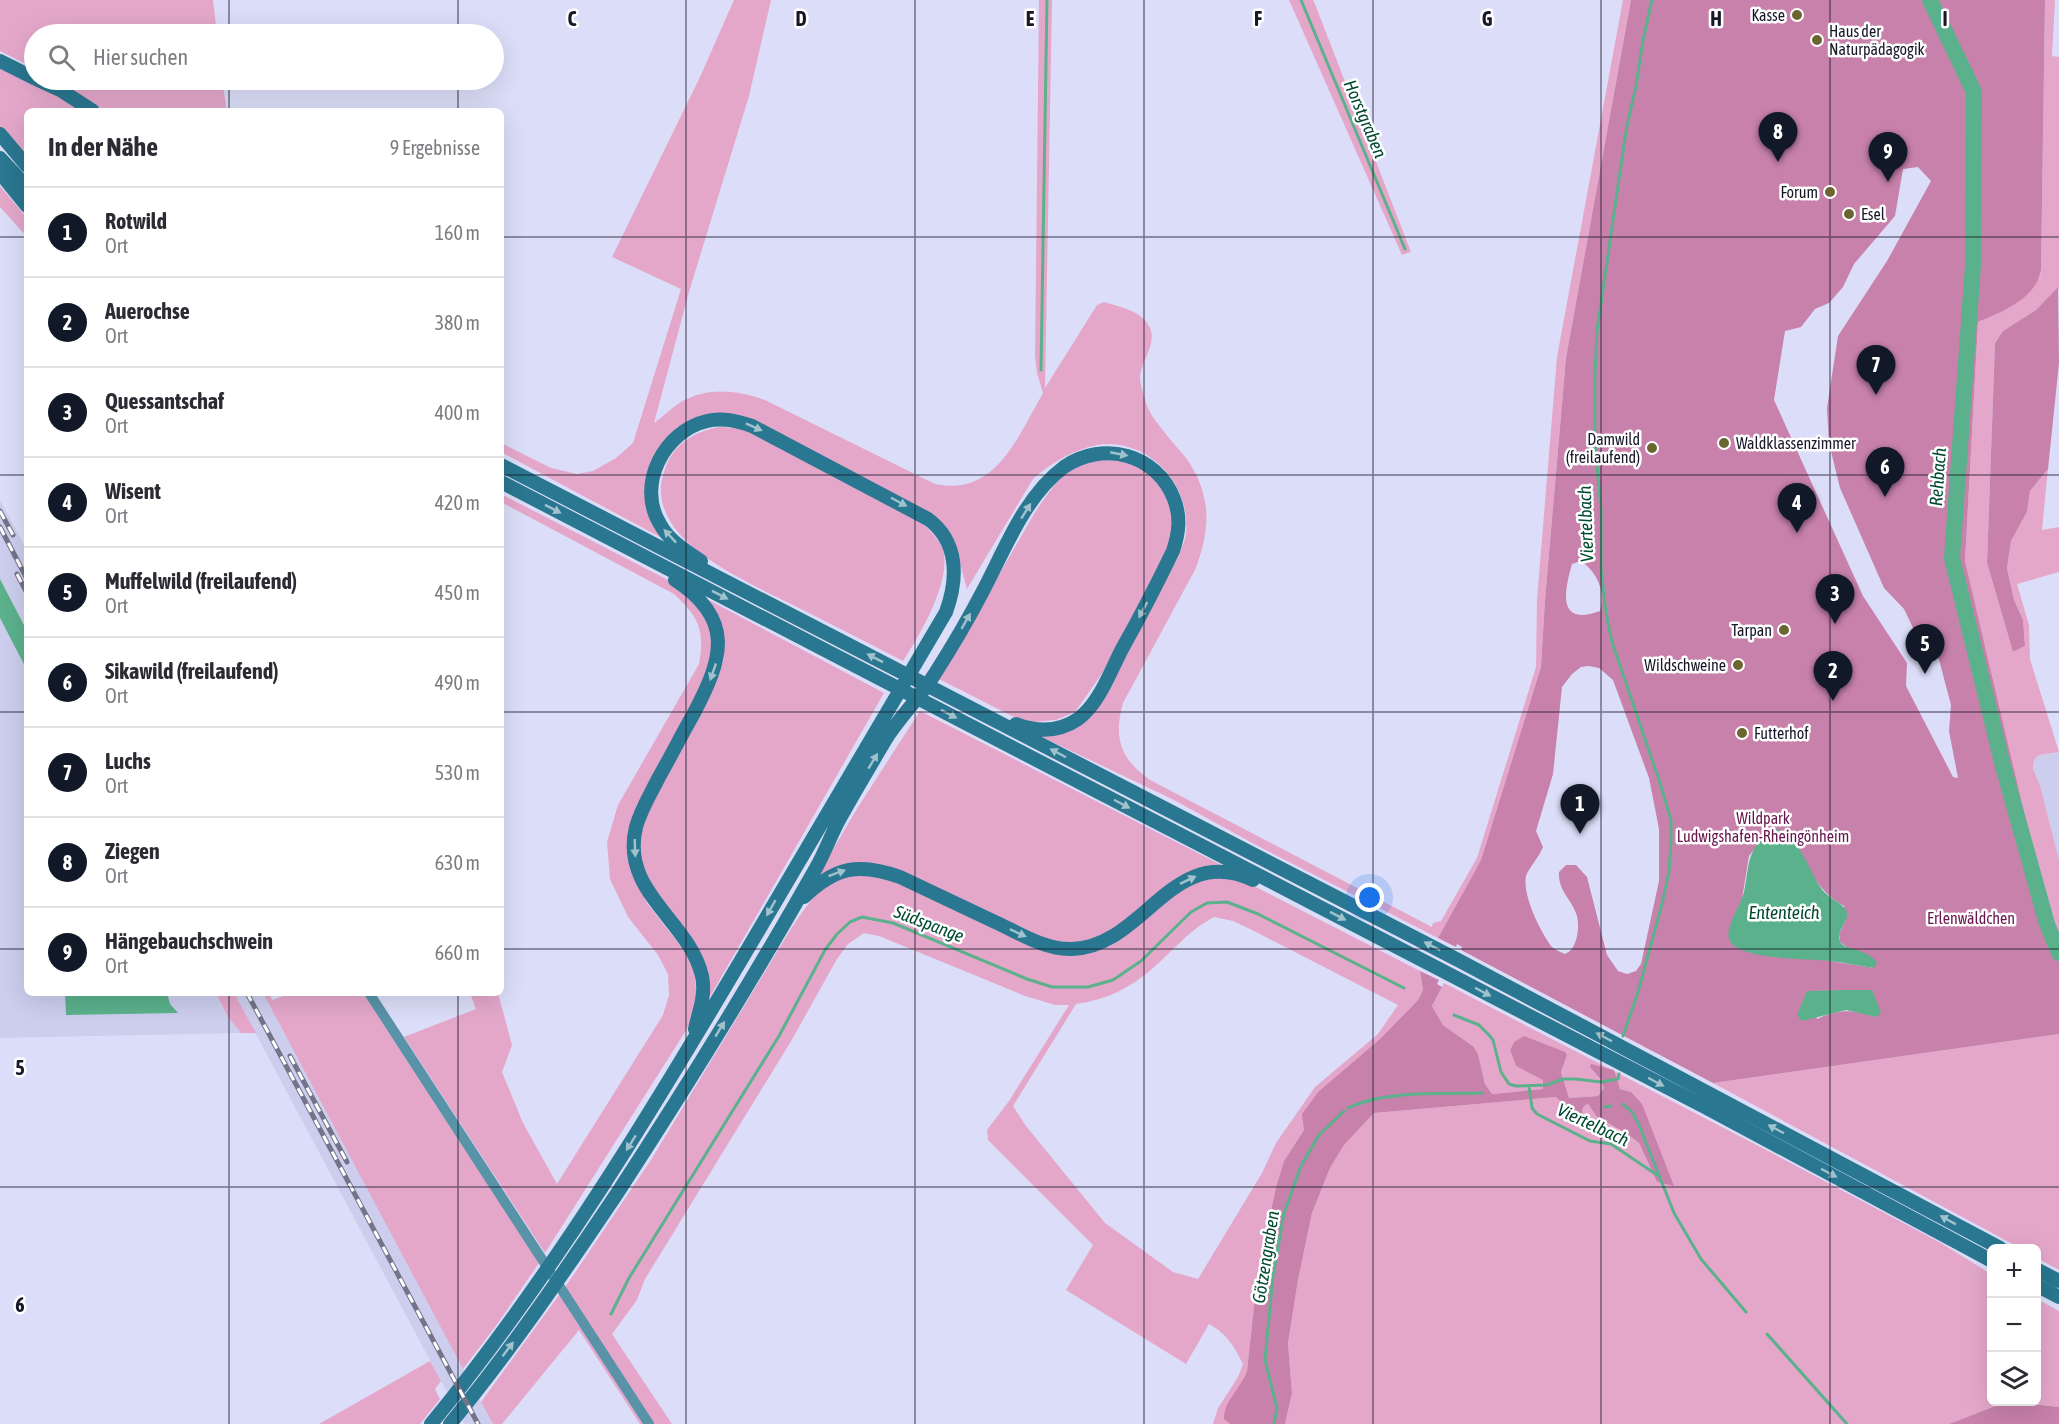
<!DOCTYPE html>
<html lang="de">
<head>
<meta charset="utf-8">
<style>
  body { margin:0; font-family:"Asap Condensed",sans-serif; background:#f2f2f3; color:#2b2b33 }
  .controls { position:absolute; right:18px; bottom:18px; display:grid; overflow:hidden; border-radius:9px; box-shadow:0 6px 24px #0002 }
  .controls button { width:54px; height:54px; display:grid; place-items:center; padding:0; border:0; border-bottom:2px solid #e1e1e2; background:#fff; color:#2b2b33; font:30px sans-serif }
  .you { position:absolute; left:1370px; top:898px; width:21px; height:21px; margin:-15px; border:4px solid #fff; border-radius:50%; background:#1a73e8; box-shadow:0 0 0 9px #1a73e833 }
  .badge { display:grid; place-items:center; width:39px; height:39px; border-radius:50%; background:#111827; color:#fff; font-size:20px; font-weight:700 }
  .pin { position:absolute; translate:-50% -50px; filter:drop-shadow(0 2px 3px #0008) }
  .pin::after { content:''; position:absolute; top:32px; width:21px; height:18px; background:inherit; clip-path:polygon(0 0,100% 0,50% 100%) }
  .list { margin:0; padding:0; list-style:none }
  h2 { display:flex; justify-content:space-between; align-items:center; height:78px; margin:0; padding:0 24px; font-size:26px }
  h2 small { font-size:20px; font-weight:400; color:#7c7c81 }
  .list li { display:grid; grid-template-columns:39px 1fr auto; gap:18px; align-items:center; box-sizing:border-box; height:90px; padding:0 24px; border-top:2px solid #e1e1e2 }
  .list b { display:block; font-size:22px; white-space:nowrap }
  .list p { margin:0; font-size:20px; white-space:nowrap; color:#7c7c81 }
  .list em { font-size:20px; font-style:normal; color:#7c7c81 }
  .icon { flex:none; width:33px; height:33px; fill:none; stroke:currentColor; stroke-width:2; stroke-linecap:round; stroke-linejoin:round }
  .map { position:relative; flex:none; width:2059px; height:1424px; overflow:hidden }
  .search { position:absolute; background:#fff; box-shadow:0 6px 24px #0002; left:24px; top:24px; width:480px; height:66px; display:flex; align-items:center; gap:15px; box-sizing:border-box; padding:0 21px; border-radius:33px; color:#7c7c81; font-size:22px }
  .panel { position:absolute; background:#fff; box-shadow:0 6px 24px #0002; left:24px; top:108px; width:480px; height:888px; border-radius:9px }
  .map>svg:first-child { display:block }
  .built { fill:#cdceee }
  .green { fill:#e4a7ca; fill-rule:evenodd }
  .forest { fill:#c781ab; fill-rule:evenodd }
  .water { fill:#5bb18b }
  .lines { fill:none; stroke-linecap:round; stroke-linejoin:round }
  .stream { stroke:#5bb18b; stroke-width:3 }
  .river { stroke:#5bb18b; stroke-width:16 }
  .secondary { stroke:#5993a8; stroke-width:10 }
  .trunk { stroke:#297790; stroke-width:14 }
  .rail-casing { stroke:#737389; stroke-width:5 }
  .rail { stroke:#fff; stroke-width:3; stroke-dasharray:9; stroke-linecap:butt }
  .oneway { fill:#9fc2cd }
  .grid { fill:none; stroke:#171728; stroke-width:1.5; stroke-opacity:0.55 }
  .poi-dot { fill:#6a6531; stroke:#fff; stroke-width:2 }
  .labels { text-anchor:middle; stroke-width:5; stroke-linejoin:round; paint-order:stroke }
  .poi-label { font-size:16px; fill:#171728; stroke:#fff; text-anchor:end }
  .park-label { font-size:16px; fill:#68154e; stroke:#fff }
  .water-label { font-size:18px; font-style:italic; fill:#004a32; stroke:#fff }
  .grid-label { font-size:20px; text-anchor:middle; font-weight:bold; fill:#171728; stroke:#fff; stroke-width:5; stroke-linejoin:round; paint-order:stroke }
</style>
</head>
<body>
<div class="map">
<svg width="2059" height="1424" viewBox="0 0 2059 1424">
  <rect width="100%" height="100%" fill="#dcdef9"/>
  <path class="built" d="M0,500L27,550V993H216L228,1017L241,1033L0,1038Z
    M2059,752V860L2040,785L2033,769L2034,760L2039,755Z
    M234,993H263L493,1424H464Z"/>
  <path class="green" d="M0,0H213L217,34H34V68L0,51Z
    M734,0H771L749,96L689,292L654,423C663,417 671,408 681,402C708,387 736,390 765,400L935,484C996,497 1018,436 1043,393L1037,373L1035,357L1039,0H1052L1045,388L1097,305L1104,302C1120,307 1143,311 1150,328C1157,344 1141,361 1140,377C1140,383 1143,393 1145,399C1148,414 1160,426 1169,438C1176,447 1186,456 1192,467C1212,502 1209,531 1196,568L1123,703C1113,739 1121,759 1150,780L1432,927L1433,923L1441,921L1477,858L1536,667L1537,599L1557,357L1623,0H1631L1566,358L1545,600L1541,667L1481,860L1438,938L1256,845L1172,799L1042,737L1068,730L1085,718L1179,556C1181,549 1185,541 1186,534C1191,488 1155,444 1107,444C1081,445 1052,462 1033,479L967,589L954,542L751,420L691,421L651,468L662,538L501,452V443L551,468L577,474L593,471L616,458L633,443L681,289L612,257L700,77Z
    M1289,0H1313L1315,4L1411,252L1402,255Z
    M2045,0H2055L2052,56L2059,57V291L2058,287L2036,310L2003,331L1995,343L1987,563L2013,652L2025,646L2023,620L2014,600L2007,568L2011,541L2027,512L2030,491L2048,469L2042,530L2059,527V572L2017,584L2029,625L2030,659L2059,752L2039,755L2034,760L2033,769L2040,785L2059,860V944L2050,922L1965,561L1978,322L1997,314L2040,277L2041,270Z
    M0,66L87,111H27V157L0,127Z
    M56,80H222L227,111H106Z
    M0,186L27,218V237L0,207Z
    M720,427L737,428L757,435L920,521C928,529 939,538 943,550C952,580 920,635 903,661C868,643 833,625 797,607C758,587 693,560 670,521C660,504 658,487 665,469C673,444 695,431 720,427Z
    M1104,458L1139,464L1160,482L1173,515V532L1167,551L1103,672L1075,712L1056,720L1032,722L1012,716L939,679L1034,514C1055,483 1065,466 1104,458Z
    M501,494L674,583L694,600L709,623L713,641L704,683L655,773L632,873L647,903L683,949L694,968L697,1001L691,1022L680,1040L545,1253L404,1037L476,1009L470,993H498L512,1045L502,1072L523,1123L557,1184L663,1015L669,995L668,974L658,955L628,917L610,879L607,842L618,805L699,664C705,631 699,617 674,594L501,502Z
    M705,598L884,693L707,1002V988L646,878L640,857V835L649,810L716,682L724,659L723,632Z
    M920,711L1227,868C1215,870 1193,871 1182,877C1174,881 1167,889 1160,894C1118,927 1093,955 1036,936L886,868L815,880L858,807Z
    M857,873L878,875L930,897L1038,950L1079,955L1094,952L1110,946L1175,894L1199,880L1221,878L1246,882L1420,971L1423,990L1418,1000L1381,1038L1319,1091L1304,1130L1284,1161L1276,1187L1257,1279L1247,1371L1244,1379L1230,1399L1224,1419L1230,1424H1213L1218,1408L1238,1377L1243,1364C1234,1346 1227,1334 1209,1324L1186,1364L1066,1290L1093,1245L988,1140L987,1130L1009,1101L1069,1005H1055L1025,996L879,936L864,933L848,944L837,959L790,1043L645,1279L637,1300L612,1334L672,1424H640L579,1330L502,1424H493L481,1402L570,1280L651,1160L792,927C814,896 818,885 857,873ZM1214,917L1233,921L1250,929L1398,1005L1378,1034L1315,1087L1276,1143L1262,1173L1198,1279L1173,1272L1105,1223L1026,1126L1013,1106L1076,1004C1106,1000 1130,988 1152,969C1174,950 1188,931 1214,917Z
    M1444,983L1774,1154L1941,1243L1991,1274L1992,1402H2036L2037,1299L2059,1311V1407L2041,1405H1998L1949,1424H1285L1292,1393L1288,1343L1298,1280L1312,1213L1330,1168L1344,1145L1374,1113L1556,1097L1587,1126L1582,1111L1584,1106L1588,1104L1597,1117L1626,1133L1639,1143L1657,1182L1673,1185L1631,1092L1620,1089L1616,1080L1590,1067L1601,1080L1605,1088L1598,1096L1569,1098L1561,1072L1567,1055L1514,1042L1510,1050L1516,1066L1544,1080L1543,1089L1492,1094L1485,1084L1478,1054L1474,1047L1443,1025L1432,1006Z
    M216,993H234L256,1033H241L228,1017Z
    M263,993H269L272,1000L293,993H363L539,1263L498,1323L463,1369Z
    M2059,1034V1270L2037,1258L2036,1248H2020L1713,1083Z
    M430,1361L441,1381L435,1389L440,1399L420,1424H319Z"/>
  <path class="forest" d="M1631,0H2045L2041,270C2037,298 2000,313 1978,322L1965,561L2050,922L2059,944V1034L1713,1083L1461,950L1462,947L1457,944L1456,947L1438,938L1481,860L1541,667L1545,600L1566,358ZM1918,167L1931,181L1887,261L1838,336L1827,408L1829,443L1840,488L1884,588L1904,609L1914,630L1927,651L1937,652L1951,705L1949,731L1958,778L1953,777L1906,686L1907,663L1863,596L1774,400L1785,331L1801,327L1815,309L1829,303L1843,287L1854,264L1895,216L1903,169ZM1581,561C1597,572 1606,592 1600,611C1557,627 1564,592 1572,564ZM1589,666L1599,668L1613,680L1649,778L1659,829V881L1641,964L1636,971L1627,974L1618,971L1607,955L1587,877L1576,865H1566L1559,872C1558,892 1572,899 1577,916C1580,928 1577,950 1565,954C1560,952 1556,950 1552,947C1541,933 1522,895 1526,876C1529,868 1539,857 1543,847L1536,831L1553,774L1562,687L1572,674L1581,667ZM1766,834L1794,841C1808,867 1817,891 1844,906L1846,920L1839,934L1840,942L1874,968L1818,959L1772,957L1730,927L1742,899L1749,856ZM1871,990L1876,1017C1852,1010 1841,1008 1817,1019L1808,991Z
    M2058,287L2059,363L2048,469L2030,491L2027,512L2011,541L2007,568L2014,600L2023,620L2025,646L2013,652L1987,563L1995,343L2003,331L2036,310Z
    M1420,971L1439,980L1437,984L1442,987L1432,1006L1443,1025L1474,1047L1478,1054L1485,1084L1492,1094L1543,1089V1080L1516,1066L1510,1050L1514,1042L1524,1036L1565,1052L1567,1055L1561,1072L1569,1098L1598,1096L1604,1088L1601,1080L1590,1067L1591,1064L1614,1070L1620,1089L1631,1092L1642,1104L1674,1186L1657,1182L1639,1143L1626,1133L1597,1117L1588,1104L1584,1106L1582,1111L1588,1128L1556,1097L1374,1113L1344,1145L1330,1168L1312,1213L1298,1280L1288,1343L1292,1393L1285,1424H1230L1224,1419C1224,1400 1241,1388 1247,1371L1257,1279L1276,1187L1284,1161L1304,1130L1302,1114L1319,1091L1381,1038L1418,1000L1423,990Z
    M1998,1405H2041L2059,1407V1424H1949Z"/>
  <path class="water" d="M0,579L27,631V670L0,618Z
    M1774,829C1797,831 1809,871 1821,888C1827,898 1846,904 1847,913C1848,924 1834,932 1841,943C1846,950 1865,948 1877,962L1874,968C1859,966 1844,962 1829,961C1810,959 1735,960 1729,939C1725,928 1741,904 1744,892C1750,864 1746,847 1774,829Z
    M1841,990H1872L1881,1013L1876,1017L1846,1010L1802,1021L1797,1015L1807,991Z
    M65,993H167L170,1004L178,1013L66,1015Z"/>
  <g class="lines">
    <path class="stream" d="M1301,0L1405,249
      M1041,370L1047,0
      M2003,766L2010,768
      M1454,1015L1479,1025L1489,1035L1493,1040L1501,1072L1509,1084L1516,1086L1547,1085L1563,1079H1576L1601,1082L1618,1079L1619,1074
      M1623,1036L1638,992L1662,904L1669,871L1671,843V820L1660,783L1612,642L1606,613L1601,569V510L1595,442V374L1597,331L1621,165L1627,126L1636,86L1643,40L1652,0
      M1529,1086L1532,1108L1537,1114L1590,1141L1611,1144L1660,1177
      M1623,1104L1632,1112L1639,1125L1674,1213L1701,1259L1746,1312
      M1605,1107L1611,1106
      M1348,1108C1385,1090 1441,1094 1482,1093
      M611,1314L629,1278L779,1036L825,950L837,934L850,922L862,917L893,923L1027,979L1052,987H1088L1113,980L1141,961L1191,912L1207,903L1227,902L1258,914L1404,988
      M1767,1334L1847,1424
      M1274,1424L1277,1408L1265,1360L1273,1276L1284,1213L1301,1166L1319,1135L1344,1111"/>
    <path class="river" d="M1930,0L1974,92L1973,265L1952,558L2003,766L2047,924L2059,953"/>
    <path class="secondary" d="M369,993L649,1424"/>
    <path class="trunk" d="M0,61L34,78
      M38,80L62,91L93,111
      M0,134L27,166
      M0,158L27,187
      M0,173L27,206
      M501,465L1458,960L2000,1248
      M501,482L1705,1107L1992,1261
      M675,580C735,619 723,658 694,713C682,734 671,756 659,777C651,793 641,809 636,827C620,892 689,920 702,976C706,995 699,1011 695,1029
      M804,897C835,867 859,862 900,877C931,892 963,907 995,922C1019,933 1045,950 1072,949C1144,947 1172,842 1253,880
      M2036,1269L2059,1281
      M2036,1285L2059,1297
      M431,1424C553,1275 652,1111 750,945C815,834 881,723 946,612C958,579 959,542 928,519L752,426C737,421 722,417 707,421C664,431 636,485 660,524C669,541 686,551 701,561
      M450,1424C511,1350 565,1271 618,1192C687,1086 754,978 816,868C825,852 831,835 839,820C854,793 870,766 886,739C900,716 920,698 934,675C952,647 969,618 984,589C1006,547 1025,496 1064,467C1103,440 1157,454 1174,499C1181,517 1179,533 1173,551C1157,584 1140,617 1122,649C1110,672 1099,704 1078,719C1059,732 1037,732 1016,724"/>
    <defs>
      <path id="rail" d="M0,511L13,535
        M0,527L27,579
        M17,574L27,593
        M247,993L478,1424
        M290,1056L347,1162"/>
    </defs>
    <use href="#rail" class="rail-casing"/>
    <use href="#rail" class="rail"/>
  </g>
  <defs><path id="oneway-solid" d="M-6-.8H1V-3.2L6.5 0L1 3.2V.8H-6Z" transform="scale(1.5)"/></defs>
  <g class="oneway">
    <use href="#oneway-solid" transform="translate(754 427) rotate(24)"/>
    <use href="#oneway-solid" transform="translate(1119 454) rotate(11)"/>
    <use href="#oneway-solid" transform="translate(899 502) rotate(28)"/>
    <use href="#oneway-solid" transform="translate(553 509) rotate(27)"/>
    <use href="#oneway-solid" transform="translate(1026 511) rotate(-58)"/>
    <use href="#oneway-solid" transform="translate(670 536) rotate(-133)"/>
    <use href="#oneway-solid" transform="translate(720 595) rotate(27)"/>
    <use href="#oneway-solid" transform="translate(1143 610) rotate(118)"/>
    <use href="#oneway-solid" transform="translate(966 621) rotate(-60)"/>
    <use href="#oneway-solid" transform="translate(875 658) rotate(-153)"/>
    <use href="#oneway-solid" transform="translate(713 672) rotate(109)"/>
    <use href="#oneway-solid" transform="translate(949 714) rotate(27)"/>
    <use href="#oneway-solid" transform="translate(1058 753) rotate(-152)"/>
    <use href="#oneway-solid" transform="translate(873 761) rotate(-59)"/>
    <use href="#oneway-solid" transform="translate(1122 804) rotate(28)"/>
    <use href="#oneway-solid" transform="translate(635 848) rotate(88)"/>
    <use href="#oneway-solid" transform="translate(837 873) rotate(-20)"/>
    <use href="#oneway-solid" transform="translate(1188 880) rotate(-26)"/>
    <use href="#oneway-solid" transform="translate(771 908) rotate(120)"/>
    <use href="#oneway-solid" transform="translate(1338 916) rotate(27)"/>
    <use href="#oneway-solid" transform="translate(1018 933) rotate(25)"/>
    <use href="#oneway-solid" transform="translate(1432 946) rotate(-153)"/>
    <use href="#oneway-solid" transform="translate(1483 992) rotate(28)"/>
    <use href="#oneway-solid" transform="translate(720 1029) rotate(-59)"/>
    <use href="#oneway-solid" transform="translate(1604 1037) rotate(-152)"/>
    <use href="#oneway-solid" transform="translate(1656 1082) rotate(28)"/>
    <use href="#oneway-solid" transform="translate(1776 1129) rotate(-152)"/>
    <use href="#oneway-solid" transform="translate(631 1143) rotate(122)"/>
    <use href="#oneway-solid" transform="translate(1829 1173) rotate(28)"/>
    <use href="#oneway-solid" transform="translate(1948 1220) rotate(-151)"/>
    <use href="#oneway-solid" transform="translate(508 1349) rotate(-53)"/>
  </g>
  <path class="grid" d="M229,0V34M458,0V34M686,0V1424M915,0V1424M1144,0V1424M1373,0V1424M1601,0V1424M1830,0V1424M229,80V111M458,80V111M0,237H27M501,237H2059M0,475H27M501,475H2059M0,712H27M501,712H2059M0,949H27M501,949H2059M229,993V1424M458,993V1424M0,1187H2059"/>
  <g class="poi-dot">
    <circle cx="1797" cy="15" r="6"/>
    <circle cx="1817" cy="40" r="6"/>
    <circle cx="1830" cy="192" r="6"/>
    <circle cx="1849" cy="214" r="6"/>
    <circle cx="1724" cy="443" r="6"/>
    <circle cx="1652" cy="448" r="6"/>
    <circle cx="1784" cy="630" r="6"/>
    <circle cx="1738" cy="665" r="6"/>
    <circle cx="1742" cy="733" r="6"/>
  </g>
  <g class="labels">
    <g class="poi-label">
      <text x="1785" y="21">Kasse</text>
      <text x="1829" y="37" text-anchor="start">Haus der<tspan x="1829" dy="18">Naturpädagogik</tspan></text>
      <text x="1818" y="198">Forum</text>
      <text x="1861" y="220" text-anchor="start">Esel</text>
      <text x="1640" y="445">Damwild<tspan x="1640" dy="18">(freilaufend)</tspan></text>
      <text x="1736" y="449" text-anchor="start">Waldklassenzimmer</text>
      <text x="1772" y="636">Tarpan</text>
      <text x="1726" y="671">Wildschweine</text>
      <text x="1754" y="739" text-anchor="start">Futterhof</text>
    </g>
    <g class="park-label">
      <text x="1763" y="824">Wildpark<tspan x="1763" dy="18">Ludwigshafen-Rheingönheim</tspan></text>
      <text x="1971" y="924">Erlenwäldchen</text>
    </g>
    <g class="water-label">
      <text transform="translate(1365 119) rotate(67)" y="6">Horstgraben</text>
      <text transform="translate(1938 477) rotate(-86)" y="6">Rehbach</text>
      <text transform="translate(1586 524) rotate(-92)" y="6">Viertelbach</text>
      <text x="1784" y="919">Ententeich</text>
      <text transform="translate(929 924) rotate(21)" y="6">Südspange</text>
      <text transform="translate(1593 1125) rotate(25)" y="6">Viertelbach</text>
      <text transform="translate(1266 1257) rotate(-81)" y="6">Götzengraben</text>
    </g>
  </g>
  <g class="grid-label">
    <text x="572" y="26">C</text>
    <text x="801" y="26">D</text>
    <text x="1030" y="26">E</text>
    <text x="1258" y="26">F</text>
    <text x="1487" y="26">G</text>
    <text x="1716" y="26">H</text>
    <text x="1945" y="26">I</text>
    <text x="20" y="1075">5</text>
    <text x="20" y="1312">6</text>
  </g>
</svg>
<div class="controls">
<button>+</button>
<button>−</button>
<button><svg class="icon" aria-label="layers" viewBox="0 0 24 24"><path d="M12 4l9 5-9 5-9-5zM3 14l9 5 9-5"/></svg></button>
</div>
<div class="you"></div>
<div class="pin badge" style="left:1580px;top:834px">1</div>
<div class="pin badge" style="left:1833px;top:701px">2</div>
<div class="pin badge" style="left:1835px;top:624px">3</div>
<div class="pin badge" style="left:1797px;top:533px">4</div>
<div class="pin badge" style="left:1925px;top:674px">5</div>
<div class="pin badge" style="left:1885px;top:497px">6</div>
<div class="pin badge" style="left:1876px;top:395px">7</div>
<div class="pin badge" style="left:1778px;top:162px">8</div>
<div class="pin badge" style="left:1888px;top:182px">9</div>
<div class="search"><svg class="icon" aria-label="search" viewBox="0 0 24 24"><circle cx="10" cy="10" r="6"/><path d="M15 15l6 6"/></svg>Hier suchen</div>
<section class="panel">
<h2>In der Nähe<small>9 Ergebnisse</small></h2>
<ul class="list">
<li><span class="badge">1</span><div><b>Rotwild</b><p>Ort</p></div><em>160 m</em></li>
<li><span class="badge">2</span><div><b>Auerochse</b><p>Ort</p></div><em>380 m</em></li>
<li><span class="badge">3</span><div><b>Quessantschaf</b><p>Ort</p></div><em>400 m</em></li>
<li><span class="badge">4</span><div><b>Wisent</b><p>Ort</p></div><em>420 m</em></li>
<li><span class="badge">5</span><div><b>Muffelwild (freilaufend)</b><p>Ort</p></div><em>450 m</em></li>
<li><span class="badge">6</span><div><b>Sikawild (freilaufend)</b><p>Ort</p></div><em>490 m</em></li>
<li><span class="badge">7</span><div><b>Luchs</b><p>Ort</p></div><em>530 m</em></li>
<li><span class="badge">8</span><div><b>Ziegen</b><p>Ort</p></div><em>630 m</em></li>
<li><span class="badge">9</span><div><b>Hängebauchschwein</b><p>Ort</p></div><em>660 m</em></li>
</ul>
</section>
</div>
</body>
</html>
